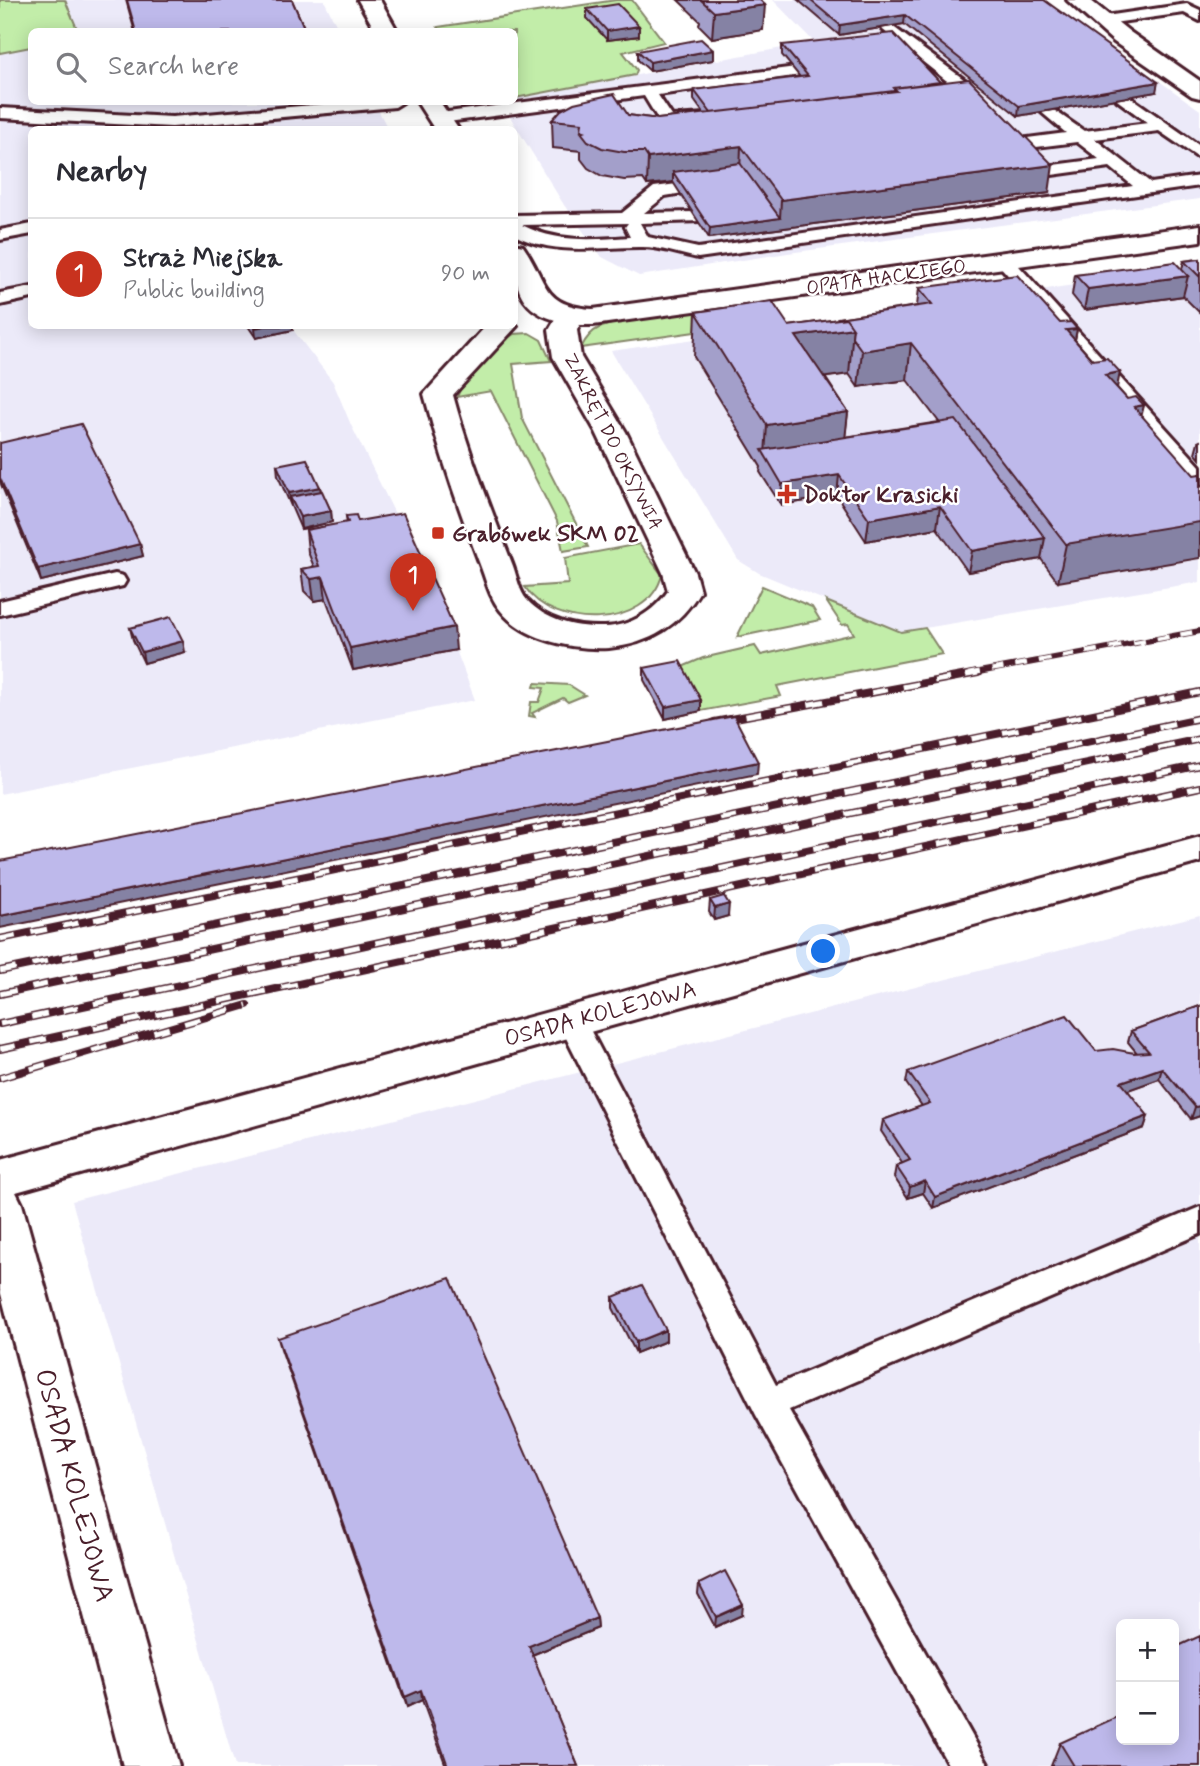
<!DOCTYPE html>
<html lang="en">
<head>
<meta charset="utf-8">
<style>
  body { margin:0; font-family:Mynerve,sans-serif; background:#f2f2f3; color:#2b2b33 }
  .controls { position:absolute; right:21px; bottom:21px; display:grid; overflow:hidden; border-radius:10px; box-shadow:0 4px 18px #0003 }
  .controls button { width:63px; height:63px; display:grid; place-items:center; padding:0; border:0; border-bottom:2px solid #e1e1e2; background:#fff; color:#2b2b33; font:35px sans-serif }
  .you { position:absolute; left:824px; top:952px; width:24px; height:24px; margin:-18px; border:5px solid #fff; border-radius:50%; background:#1a73e8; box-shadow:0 0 0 10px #1a73e833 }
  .badge { display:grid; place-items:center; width:46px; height:46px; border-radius:50%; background:#c8321e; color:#fff; font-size:23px; font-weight:700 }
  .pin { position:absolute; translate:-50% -58px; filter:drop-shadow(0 2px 4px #0008) }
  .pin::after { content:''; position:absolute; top:37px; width:24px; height:21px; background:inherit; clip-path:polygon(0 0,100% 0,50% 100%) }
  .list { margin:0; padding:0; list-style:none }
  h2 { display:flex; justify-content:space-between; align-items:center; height:91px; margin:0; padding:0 28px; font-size:30px }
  h2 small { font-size:23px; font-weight:400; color:#7c7c81 }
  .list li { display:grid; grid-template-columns:46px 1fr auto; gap:21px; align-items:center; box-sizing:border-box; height:112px; padding:0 28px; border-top:2px solid #e1e1e2 }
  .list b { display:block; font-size:26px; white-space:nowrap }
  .list p { margin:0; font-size:23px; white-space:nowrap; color:#7c7c81 }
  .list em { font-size:23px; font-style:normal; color:#7c7c81 }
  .icon { flex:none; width:38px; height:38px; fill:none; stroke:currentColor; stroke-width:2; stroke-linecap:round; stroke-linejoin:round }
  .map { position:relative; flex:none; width:1200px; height:1766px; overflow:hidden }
  .search { position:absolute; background:#fff; box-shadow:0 4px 18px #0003; left:28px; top:28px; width:490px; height:77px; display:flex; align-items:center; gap:18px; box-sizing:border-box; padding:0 24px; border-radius:10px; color:#7c7c81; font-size:26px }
  .panel { position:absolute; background:#fff; box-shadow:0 4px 18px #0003; left:28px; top:126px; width:490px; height:203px; border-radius:10px }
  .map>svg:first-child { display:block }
  .built { fill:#eceaf9; fill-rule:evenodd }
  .green { fill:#c2eda9; stroke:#86866a; stroke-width:2 }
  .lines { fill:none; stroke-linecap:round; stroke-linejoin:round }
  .service-casing { stroke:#4a1f2b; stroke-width:6 }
  .minor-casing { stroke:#4a1f2b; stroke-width:6 }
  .service { fill:#fff; fill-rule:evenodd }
  .minor { fill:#fff; fill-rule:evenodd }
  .rail-far1-casing { stroke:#4a1f2b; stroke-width:6 }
  .rail-casing { stroke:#4a1f2b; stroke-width:8 }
  .rail-far1 { stroke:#fff; stroke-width:4.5; stroke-dasharray:12; stroke-linecap:butt }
  .rail { stroke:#fff; stroke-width:5; stroke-dasharray:16; stroke-linecap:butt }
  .wall { fill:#a39fca; stroke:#4a1f2b; stroke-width:2; fill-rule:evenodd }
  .shaded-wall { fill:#8582a4; stroke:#4a1f2b; stroke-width:2 }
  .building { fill:#beb9eb; stroke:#4a1f2b; stroke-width:2 }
  .poi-dot { fill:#c8321e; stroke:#fff; stroke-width:2.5 }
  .labels { text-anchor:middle; stroke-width:5; stroke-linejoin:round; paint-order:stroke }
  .far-street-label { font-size:19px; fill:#4a1f2b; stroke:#fff }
  .poi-label { font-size:23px; font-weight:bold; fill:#4a1f2b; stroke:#fff; text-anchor:start }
  .street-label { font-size:23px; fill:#4a1f2b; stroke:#fff }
  .near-street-label { font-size:28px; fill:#4a1f2b; stroke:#fff }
</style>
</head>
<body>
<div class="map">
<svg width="1200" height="1766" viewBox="0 0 1200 1766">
  <rect width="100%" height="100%" fill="#fff"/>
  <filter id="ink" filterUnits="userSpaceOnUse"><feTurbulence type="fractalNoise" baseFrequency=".0143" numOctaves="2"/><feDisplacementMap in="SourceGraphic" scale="14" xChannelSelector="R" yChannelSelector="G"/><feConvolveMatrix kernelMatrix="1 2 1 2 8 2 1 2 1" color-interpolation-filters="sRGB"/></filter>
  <g filter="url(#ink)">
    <path class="built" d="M65,0H324L339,31H78Z
      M773,0H1045L1200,110V199L788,253L639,276L602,257L564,205L501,102H514L515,98L814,42Z
      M31,47L32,102H374L388,129L32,130V326H290L333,382L351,425L405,534L456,650L475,700L0,794V53Z
      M1200,267V582L925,628L901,632L759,573L738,560L611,351Z
      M1200,915V1766H235L72,1201ZM1121,1624H1174V1740H1121Z"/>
    <path class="green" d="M0,0H65L78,31L32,32L31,47L0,53Z
      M616,0H632L664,42L623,52L637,70L635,75L515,98L514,32L441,31L438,27Z
      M725,308L766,322L581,348C585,340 590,332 599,328C633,315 688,313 725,308Z
      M529,333L541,340L551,361L513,364L522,418L588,547L563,551L557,521L491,391L457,397L462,385L506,339L514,334Z
      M639,544L662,575C648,630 553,631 525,587L568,584L565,558Z
      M762,586L812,607L820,620L737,637Z
      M826,601L901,632L925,628L942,654L777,686L781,696L701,711L675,670L703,658L755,646L761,655L854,634L848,624L842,625Z
      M535,683L569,685L585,695L568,702L563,698L532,713L535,717L529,716L531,702H539L544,688L534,687Z"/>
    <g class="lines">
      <defs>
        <path id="service" d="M1187,4L1200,10V21L1184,13L1099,25L1092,21L1099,17Z
          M888,23L969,83L971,86L969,89H957L883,30L881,27Z
          M796,67L804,72L801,75L658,95L672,116L706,114L708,117L706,120L700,122L661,124L644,96L440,123L432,118L440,113Z
          M1123,92L1200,146V159L1159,131L1095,139L1151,183L1200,176V186L698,258C679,254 658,246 639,247C595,247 556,256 514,235V215L622,213L654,187L677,184L685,189L683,193L665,196L644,213L695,212L704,217L701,221L640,223L648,237L698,248L1133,186L1110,167L1030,178L1022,173L1030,168L1099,159L1077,142L1004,151L996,146L1004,141L1066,133L1040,111L1048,106L1084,131L1148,123L1117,100L1115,97ZM628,223L625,227L630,237C592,240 557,243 522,225Z
          M347,102H403L395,107L172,127L0,118V108L172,117Z
          M32,224V234L0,240V230Z
          M1004,255L1010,256L1200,466V485L1193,483L998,264L995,260Z
          M32,287V298L0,305V293Z
          M115,574L123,576L126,581L123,586L0,615V601Z
          M571,1009L581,1012L585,1020L776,1385L1200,1207V1234L789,1410L989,1766H949L756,1415L557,1020L561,1012Z"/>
        <path id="minor" d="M358,0H380L398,32H376Z
          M1067,0H1090L1130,32L1200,81V98L1192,96L1114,42Z
          M417,102H440L459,130H435Z
          M1200,225V241L593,325H580L577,330L581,357L626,432L695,573L700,591C680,625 650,644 609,648C573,650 524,640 501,611C489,597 486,579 479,562C458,507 439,451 424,394L486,326H514V323L517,326L453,395C469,454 491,509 513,566C517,577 519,591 527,600C547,622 578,628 605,627C630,626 654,612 668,591L663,573L596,432L553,357L549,330L555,320C515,308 514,280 514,244L523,246C548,282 541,306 593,309Z
          M1200,836V862L16,1192L22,1204L179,1766H123L0,1290V1160Z"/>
      </defs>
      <use href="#service" class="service-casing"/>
      <use href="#minor" class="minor-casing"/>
      <use href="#service" class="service"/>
      <use href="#minor" class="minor"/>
      <defs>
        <path id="rail-far1" d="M968,674L1200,631"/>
        <path id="rail" d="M714,722L978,673
          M0,939L1200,692
          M0,971L1200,718
          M0,994L1200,739
          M0,1024L1200,765
          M0,1049L1200,787
          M0,1078L247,1005"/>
      </defs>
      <use href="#rail-far1" class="rail-far1-casing"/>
      <use href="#rail" class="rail-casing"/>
      <use href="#rail-far1" class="rail-far1"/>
      <use href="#rail" class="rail"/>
    </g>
    <path class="wall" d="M126,0H292L306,32H135Z
      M678,0H760L763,30L712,38L699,25L700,21Z
      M798,0H1044L1156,92L1018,116L904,24L839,35Z
      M587,9L639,26V36L607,40L587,18Z
      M782,45L940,82L1049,193L709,238L673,182L647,185L643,179L624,180L602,176L588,168L581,159V151L553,148L552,120L628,115L658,119L704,114L694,100V90L800,77L782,55Z
      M713,50V60L650,71L638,60V51Z
      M1200,259V313L1183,296L1084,310L1072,295L1075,275L1182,269L1184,261Z
      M919,288L1060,323L1077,329L1075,340L1127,399L1144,405L1141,415L1058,582L1041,559L968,572L937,528L866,541L837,496L781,505L760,472L761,467L694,357L696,312L789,326L838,319V318L917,306ZM849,374L858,387L907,380L939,422L845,437L848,412L825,377Z
      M248,326H293V330L256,338Z
      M1200,441V459L1195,453L1198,442Z
      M0,443L140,544L143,556L41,581L0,482Z
      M277,465L320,487L321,491L331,511L332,522L301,529L278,476Z
      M346,516L358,521L456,650L353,670L326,599L314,601L304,591L301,569L314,567L308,552L306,530L347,523Z
      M130,628L185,652L144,663L133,640Z
      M644,668L701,700V711L665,719L644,680Z
      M710,900L728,916L714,920L709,912Z
      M1200,1006V1116L1191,1119L1159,1079L1127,1090L1148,1116L1144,1128L933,1208L923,1193L908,1198L894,1177L896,1166L902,1163L881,1131L883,1120L922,1106L906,1083L908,1072L1096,1051L1137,1053L1128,1042L1131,1031Z
      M613,1297L666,1330V1341L636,1353L613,1308Z
      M278,1338L597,1618L598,1628L532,1655L578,1766H446L422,1700L407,1707L281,1349Z
      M699,1584L742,1615L715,1627L698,1594Z
      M1060,1743L1200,1766H1051Z"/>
    <path class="shaded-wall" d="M765,5L763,30L712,38L714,12Z
      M905,15L904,24L839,35L840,25Z
      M639,26V36L607,40V31Z
      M713,50V60L650,71V62Z
      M1158,82L1156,92L1018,116L1019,106Z
      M741,146L740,173L673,172V182L647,185L648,158Z
      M1053,165L1049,193L709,238L710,228L780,218L781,200Z
      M1188,276L1183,296L1084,310L1088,289Z
      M265,326H293V330L256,338L255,328Z
      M853,328L849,374L792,382L796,336Z
      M1077,329L1070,365L1066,330Z
      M911,343L907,380L858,387L862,351Z
      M1120,372L1113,409L1105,375Z
      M1144,405L1135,443L1134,407Z
      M848,412L843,458L765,455L767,425Z
      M839,475L837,496L781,505L782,484Z
      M320,487L322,498L290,497L291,505L289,493Z
      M940,506L937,528L866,541L869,519Z
      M331,511L332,522L301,529L300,517Z
      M1200,514V558L1058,582L1066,544Z
      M1045,538L1041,559L968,572L972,551Z
      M140,544L143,556L41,581L38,569Z
      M323,577L326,599L314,601L311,579Z
      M454,627L456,650L353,670L350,648Z
      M183,641L185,652L144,663L142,652Z
      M701,700V711L665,719V707Z
      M758,762L757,774L0,928V916Z
      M729,904L728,916L714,920L715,908Z
      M1162,1068L1159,1079L1117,1094L1121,1082Z
      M1200,1106V1116L1191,1119L1195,1107Z
      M1148,1116L1144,1128L933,1208L935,1197Z
      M925,1181L923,1193L908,1198L910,1187Z
      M666,1330V1341L636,1353V1342Z
      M743,1605L742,1615L715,1627L716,1617Z
      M597,1618L598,1628L529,1656V1646Z
      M421,1690L422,1700L407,1707L405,1697Z"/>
    <path class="building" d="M127,0H292L306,32H136Z
      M701,0H760L765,5L714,12Z
      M810,0H1044L1158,82L1019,106L905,15L840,25Z
      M618,4L639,26L607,31L587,9Z
      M893,33L940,82L894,88V91L711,113L694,90L808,76L782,45Z
      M701,39L713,50L650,62L638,51Z
      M969,79L1053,165L781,200L741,146L648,158L644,152H624L602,148L588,141L581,132L584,131L581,130L582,123L552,120L561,110L574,103L614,94L628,115L658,119L897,91L894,88Z
      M740,163L780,218L710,228L673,172Z
      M1200,259V277L1184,261Z
      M1175,262L1188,276L1088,289L1075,275Z
      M1017,275L1060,323L1071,322L1077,329L1066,330L1092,360L1107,358L1120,372L1105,375L1127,399L1136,397L1144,405L1134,407L1194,475L1200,474V522L1066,544L911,343L862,351L852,337L853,328L846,318L839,319L838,318L932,304L919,288Z
      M772,301L789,326L846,318L853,328L796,336L848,412L767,425L696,312Z
      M956,420L1045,538L972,551L940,506L869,519L839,475L782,484L762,450Z
      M81,424L140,544L38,569L0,478V443Z
      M307,459L320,487L289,493L277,465Z
      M322,491L331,511L300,517L290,497Z
      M403,513L454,627L350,648L323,577L311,579L301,569L319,566L306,530L348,522L346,516L356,515L358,521Z
      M171,617L183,641L142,652L130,628Z
      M680,661L701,700L665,707L644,668Z
      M734,716L758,762L0,916V861Z
      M724,896L729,904L715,908L710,900Z
      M1200,1006V1106L1195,1107L1162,1068L1121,1082L1148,1116L935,1197L925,1181L910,1187L896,1166L910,1160L883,1120L930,1103L908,1072L1067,1015L1096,1051L1113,1049L1134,1053L1149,1052L1131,1031Z
      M450,1278L597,1618L529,1646L578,1766H448L421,1690L405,1697L278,1338Z
      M642,1285L666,1330L636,1342L613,1297Z
      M725,1571L743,1605L716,1617L699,1584Z
      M1200,1636V1766H1074L1060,1743L1121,1715V1740H1174V1648Z"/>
  </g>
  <g class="poi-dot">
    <path d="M783.5 483.5h7v7h7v7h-7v7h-7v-7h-7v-7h7z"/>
    <rect x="431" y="526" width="14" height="14" rx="3.5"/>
  </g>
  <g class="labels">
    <g class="far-street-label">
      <text transform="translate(886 276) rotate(-8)" y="7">OPATA HACKIEGO</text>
      <text transform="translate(614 441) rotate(63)" y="7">ZAKRĘT DO OKSYWIA</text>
    </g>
    <g class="poi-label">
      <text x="803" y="502">Doktor Krasicki</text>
      <text x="452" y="541">Grabówek SKM 02</text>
    </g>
    <g class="street-label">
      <text transform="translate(600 1013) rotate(-15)" y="8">OSADA KOLEJOWA</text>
    </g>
    <g class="near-street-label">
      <text transform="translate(76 1485) rotate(75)" y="10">OSADA KOLEJOWA</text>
    </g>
  </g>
</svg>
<div class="controls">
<button>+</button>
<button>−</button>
</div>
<div class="you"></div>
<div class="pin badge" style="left:413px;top:611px">1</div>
<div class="search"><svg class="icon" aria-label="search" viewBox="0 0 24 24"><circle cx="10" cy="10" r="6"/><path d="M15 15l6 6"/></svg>Search here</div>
<section class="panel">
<h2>Nearby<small></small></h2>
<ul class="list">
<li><span class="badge">1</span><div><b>Straż Miejska</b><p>Public building</p></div><em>90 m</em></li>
</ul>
</section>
</div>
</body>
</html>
